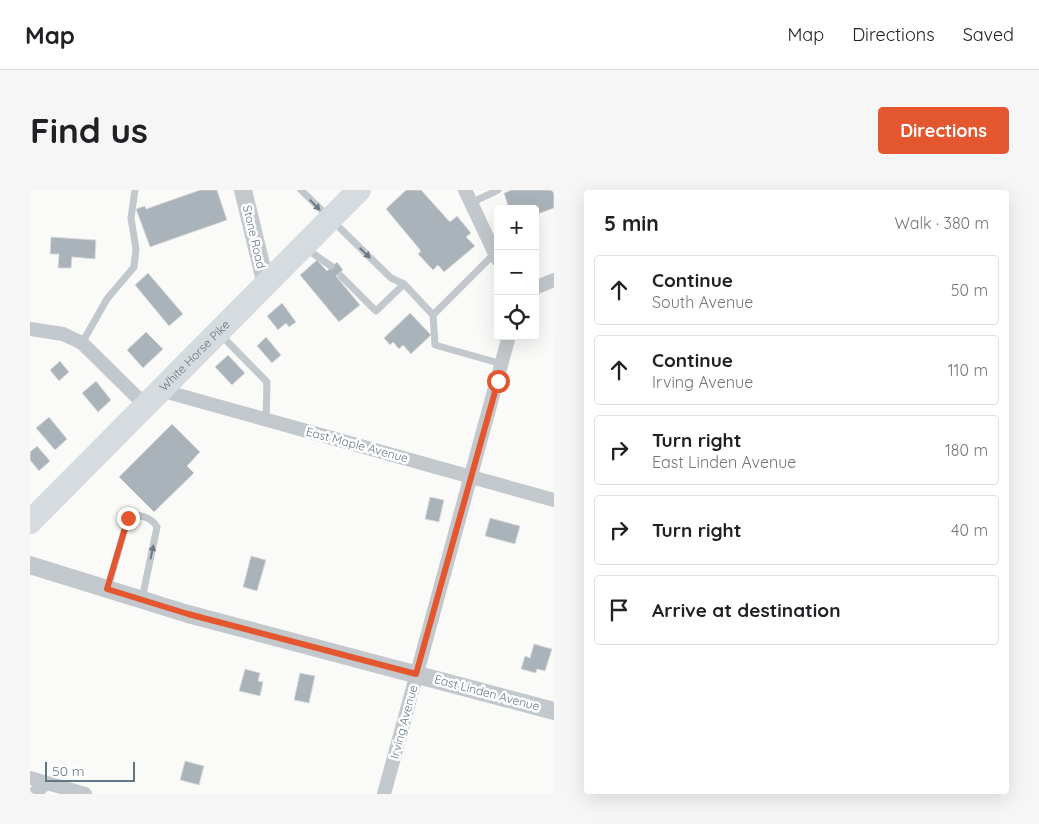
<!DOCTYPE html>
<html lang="en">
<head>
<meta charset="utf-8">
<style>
  body { margin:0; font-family:Quicksand,sans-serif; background:#f6f6f6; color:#202124 }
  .controls { position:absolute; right:15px; top:15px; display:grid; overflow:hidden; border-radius:5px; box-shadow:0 5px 20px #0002 }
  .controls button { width:45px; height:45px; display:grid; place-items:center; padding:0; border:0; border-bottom:1px solid #e0e0e0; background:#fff; color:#202124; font:25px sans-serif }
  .scale { position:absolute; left:15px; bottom:12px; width:90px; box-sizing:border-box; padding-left:5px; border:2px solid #657683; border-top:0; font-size:14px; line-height:18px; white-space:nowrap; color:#657683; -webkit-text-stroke:4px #fff; paint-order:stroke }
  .stop { position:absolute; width:15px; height:15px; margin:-11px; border:4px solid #e4572e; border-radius:50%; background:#fff }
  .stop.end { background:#e4572e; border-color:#fff; box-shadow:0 1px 5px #0008 }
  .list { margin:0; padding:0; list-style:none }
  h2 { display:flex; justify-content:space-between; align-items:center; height:65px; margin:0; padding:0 20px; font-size:21px }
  h2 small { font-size:16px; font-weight:400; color:#757577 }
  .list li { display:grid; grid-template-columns:32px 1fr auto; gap:15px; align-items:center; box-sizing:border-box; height:70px; margin:0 10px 10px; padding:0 10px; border:1px solid #e0e0e0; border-radius:5px }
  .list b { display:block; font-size:19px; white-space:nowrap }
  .list p { margin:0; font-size:16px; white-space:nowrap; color:#757577 }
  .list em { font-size:16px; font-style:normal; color:#757577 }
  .icon { flex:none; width:28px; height:28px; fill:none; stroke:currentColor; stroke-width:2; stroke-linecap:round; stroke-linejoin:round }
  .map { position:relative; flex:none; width:524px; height:604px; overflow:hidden; border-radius:5px }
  header { display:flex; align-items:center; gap:30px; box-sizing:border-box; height:70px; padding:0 25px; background:#fff; border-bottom:1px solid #e0e0e0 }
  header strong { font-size:24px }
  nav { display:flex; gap:28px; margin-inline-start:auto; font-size:18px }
  .intro { display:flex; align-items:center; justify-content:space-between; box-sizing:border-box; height:120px; padding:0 30px }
  h1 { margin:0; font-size:35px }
  .button { padding:12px 22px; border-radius:5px; background:#e4572e; color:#fff; font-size:18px; font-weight:700 }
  main { display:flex; gap:30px; padding:0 30px }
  aside { flex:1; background:#fff; border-radius:5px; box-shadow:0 5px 20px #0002 }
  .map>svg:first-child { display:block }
  .building { fill:#aab3b9; stroke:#dcdcda }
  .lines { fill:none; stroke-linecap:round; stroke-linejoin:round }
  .service { stroke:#c3c8cc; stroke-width:7 }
  .minor { stroke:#c3c8cc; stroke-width:14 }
  .tertiary { stroke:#c3c8cc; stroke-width:18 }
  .trunk { stroke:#d6dbdf; stroke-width:24 }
  .oneway { fill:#6a7a87 }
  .route { stroke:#e4572e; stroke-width:6 }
  .labels { text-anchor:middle; stroke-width:5; stroke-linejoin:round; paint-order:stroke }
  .street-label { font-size:12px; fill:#657683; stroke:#fff }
</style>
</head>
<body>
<header>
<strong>Map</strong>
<nav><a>Map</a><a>Directions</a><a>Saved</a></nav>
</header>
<div class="intro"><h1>Find us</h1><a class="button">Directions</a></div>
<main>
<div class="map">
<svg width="524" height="604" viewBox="0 0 524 604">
  <rect width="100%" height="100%" fill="#fafaf8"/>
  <path class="building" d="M170,0H187L197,30L120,57L106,19L115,16L116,19Z
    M376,0H391L420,32L427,26L441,43L436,47L445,56L414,82L408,75L403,80L388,64L391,61L356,19Z
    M481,0H524V18L505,25V19H479L474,3Z
    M21,47L66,50L65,69L42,67L41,78H28L29,64H20Z
    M287,70L297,81L307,72L313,80L306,86L330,115L309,132L270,85Z
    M118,83L153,124L139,136L105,95Z
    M252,113L266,132L259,137L256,133L248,140L237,126Z
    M380,123L401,145L381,164L373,155L369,159L363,152L360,155L354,148Z
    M116,142L133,159L113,178L97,160Z
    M236,147L251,165L242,173L227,156Z
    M198,165L215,183L202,195L185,177Z
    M30,171L39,182L29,191L20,180Z
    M66,191L81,210L68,222L52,203Z
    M19,227L37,249L25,260L6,238Z
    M142,234L170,262L157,276L164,283L124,322L89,287Z
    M7,256L20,271L9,281L0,270V262Z
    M400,307L414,310L409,332L395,329Z
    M460,328L490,336L485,354L455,346Z
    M221,366L236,370L227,401L213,397Z
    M504,454L522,459L515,481L507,479L506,483L491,479L495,466L500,468Z
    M215,479L230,483L228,491L233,492L230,506L209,501Z
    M270,483L285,486L279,513L264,510Z
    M155,571L174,576L169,595L150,590Z"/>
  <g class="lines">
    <path class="service" d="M271,0L361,88L374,94
      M443,12L468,0
      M275,58L301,76
      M311,86L346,121L374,94L403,125L405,155L472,174
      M403,125L465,63
      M190,144L237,192L236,230
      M52,153L77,109L104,77L106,59L101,28L105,0
      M78,397L98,328L101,325C111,325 122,328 127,337L112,409"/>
    <path class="minor" d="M435,0L468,70
      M505,98L524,90
      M0,139L33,144L52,153L115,215
      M130,200L524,310
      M0,588L55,604
      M4,604L15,594
      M354,604L479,146"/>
    <path class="tertiary" d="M213,0L236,95
      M0,375L158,424L524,521"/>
    <path class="trunk" id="s1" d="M0,332L329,0"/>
  </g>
  <defs><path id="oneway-solid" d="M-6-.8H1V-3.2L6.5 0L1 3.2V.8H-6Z" transform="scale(1.25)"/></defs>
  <g class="oneway">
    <use href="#oneway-solid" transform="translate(285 15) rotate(46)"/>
    <use href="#oneway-solid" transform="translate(335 63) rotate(44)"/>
    <use href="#oneway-solid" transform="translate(122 362) rotate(-78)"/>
  </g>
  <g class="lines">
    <path class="route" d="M98,328L77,399L158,424L386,484L468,191"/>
  </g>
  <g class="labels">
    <g class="street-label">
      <text transform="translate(224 47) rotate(77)" y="4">Stone Road</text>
      <text dy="4" stroke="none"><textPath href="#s1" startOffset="234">White Horse Pike</textPath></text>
      <text transform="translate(327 255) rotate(15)" y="4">East Maple Avenue</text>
      <text transform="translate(457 503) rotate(15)" y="4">East Linden Avenue</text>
      <text transform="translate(374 532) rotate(-75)" y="4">Irving Avenue</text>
    </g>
  </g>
</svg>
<div class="controls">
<button>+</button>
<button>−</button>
<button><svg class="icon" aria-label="locate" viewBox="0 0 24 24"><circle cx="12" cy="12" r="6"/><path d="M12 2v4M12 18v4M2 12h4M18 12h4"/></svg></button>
</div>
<div class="scale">50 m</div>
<div class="stop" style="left:468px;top:191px"></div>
<div class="stop end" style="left:98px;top:328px"></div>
</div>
<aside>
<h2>5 min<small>Walk · 380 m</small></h2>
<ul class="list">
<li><svg class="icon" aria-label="ahead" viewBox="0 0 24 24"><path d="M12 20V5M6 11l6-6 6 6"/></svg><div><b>Continue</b><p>South Avenue</p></div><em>50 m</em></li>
<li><svg class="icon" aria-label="ahead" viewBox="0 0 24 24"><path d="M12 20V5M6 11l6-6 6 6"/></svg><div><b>Continue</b><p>Irving Avenue</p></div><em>110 m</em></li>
<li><svg class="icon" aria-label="right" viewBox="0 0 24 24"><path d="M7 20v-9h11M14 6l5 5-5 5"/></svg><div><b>Turn right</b><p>East Linden Avenue</p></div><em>180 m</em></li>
<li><svg class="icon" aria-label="right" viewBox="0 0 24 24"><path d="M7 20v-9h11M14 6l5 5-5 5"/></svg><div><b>Turn right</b></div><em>40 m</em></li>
<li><svg class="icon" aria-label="arrive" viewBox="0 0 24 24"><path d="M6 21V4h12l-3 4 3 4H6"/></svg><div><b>Arrive at destination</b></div></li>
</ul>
</aside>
</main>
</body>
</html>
